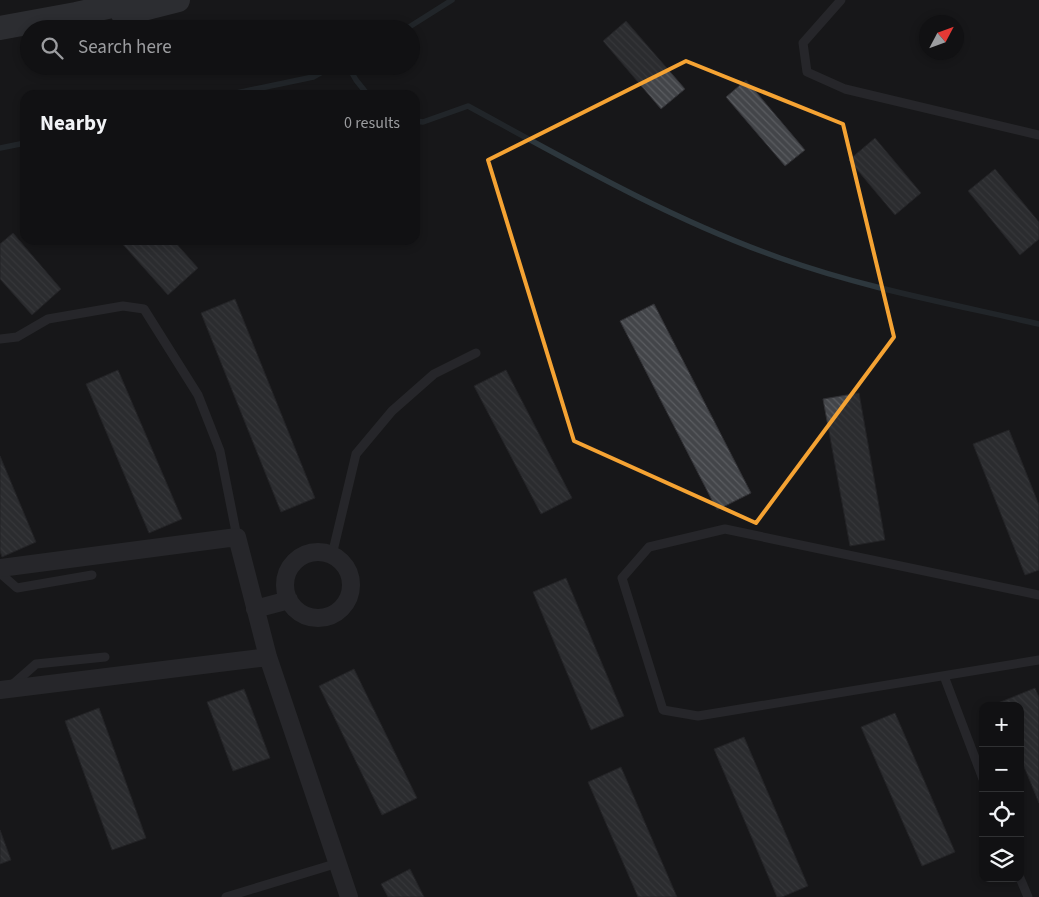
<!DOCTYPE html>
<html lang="en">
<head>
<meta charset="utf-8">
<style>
  body { margin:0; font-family:"Source Sans 3",sans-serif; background:#1e1f21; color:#f1f3f6 }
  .controls { position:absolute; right:15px; bottom:15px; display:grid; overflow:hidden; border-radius:10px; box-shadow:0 2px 8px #0003 }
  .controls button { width:45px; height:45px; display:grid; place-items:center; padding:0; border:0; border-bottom:1px solid #303133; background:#111113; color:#f1f3f6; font:25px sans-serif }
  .compass { position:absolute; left:919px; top:15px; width:45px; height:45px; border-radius:50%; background:#111113; box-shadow:0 2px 8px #0003; rotate:49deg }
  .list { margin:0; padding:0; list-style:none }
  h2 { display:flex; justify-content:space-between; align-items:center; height:65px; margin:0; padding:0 20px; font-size:21px }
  h2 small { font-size:16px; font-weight:400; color:#9c9da0 }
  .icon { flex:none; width:28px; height:28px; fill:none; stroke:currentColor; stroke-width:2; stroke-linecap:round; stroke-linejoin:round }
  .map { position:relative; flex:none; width:1039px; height:897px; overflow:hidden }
  .search { position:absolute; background:#111113; box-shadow:0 2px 8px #0003; left:20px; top:20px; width:400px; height:55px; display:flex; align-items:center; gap:12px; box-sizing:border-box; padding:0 18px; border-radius:28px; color:#9c9da0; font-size:19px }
  .panel { position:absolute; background:#111113; box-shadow:0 2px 8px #0003; left:20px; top:90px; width:400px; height:155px; border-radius:15px }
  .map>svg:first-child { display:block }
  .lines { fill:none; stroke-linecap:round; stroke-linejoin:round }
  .stream { stroke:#2d373d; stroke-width:5.5 }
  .building { fill:url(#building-back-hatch); stroke:#313135 }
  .lane { stroke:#38393e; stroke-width:9 }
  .street { stroke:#38393e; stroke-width:18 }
  .secondary { stroke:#46484e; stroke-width:24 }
  .marked { fill:none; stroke:#f5a333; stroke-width:4; stroke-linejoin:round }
</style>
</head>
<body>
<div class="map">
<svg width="1039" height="897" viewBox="0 0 1039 897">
  <defs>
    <pattern id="building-back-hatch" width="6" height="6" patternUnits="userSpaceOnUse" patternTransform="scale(1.25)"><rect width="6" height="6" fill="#434549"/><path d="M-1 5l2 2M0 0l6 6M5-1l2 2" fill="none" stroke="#5b5d61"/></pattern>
  </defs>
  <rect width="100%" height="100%" fill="#171719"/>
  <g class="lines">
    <path class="stream" d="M406,29L452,0
      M348,66L356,80L368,95
      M227,95L313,77L333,66
      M415,121L423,122L468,106C569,161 670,219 780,258C864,288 952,304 1039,324
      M0,148L25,143"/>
  </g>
  <path class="building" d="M626,21L685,89L661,109L603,41Z
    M746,80L805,150L785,166L726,97Z
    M875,138L921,193L895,215L849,160Z
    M995,169L1039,222V239L1020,255L968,191Z
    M13,233L61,289L32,315L0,279V244Z
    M119,240H173L198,268L168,295Z
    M235,299L315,498L281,512L201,313Z
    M654,304L751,493L717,510L620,321Z
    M118,370L182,519L149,533L86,384Z
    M506,370L572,498L541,514L474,386Z
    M859,393L885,540L850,546L823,399Z
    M1009,430L1039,505V570L1025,575L973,444Z
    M0,456L36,542L2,557L0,551Z
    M566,578L624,716L591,730L533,592Z
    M354,669L417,798L382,815L319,686Z
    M1035,688L1039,697V803L1020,757V706H1000L998,703Z
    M244,689L270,758L233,771L207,702Z
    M99,708L146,838L112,850L65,721Z
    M895,713L955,852L922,866L861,727Z
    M744,737L808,886L782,897H777L714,749Z
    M621,767L677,897H638L588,782Z
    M0,830L11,860L0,864Z
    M410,869L424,897H388L381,884Z"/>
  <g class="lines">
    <path class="lane" d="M841,0L803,43L807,72L845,89L1039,135
      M0,339L17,337L48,319L123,306L144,309L198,395L220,451L237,537
      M332,555L356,454L392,411L434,374L476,353
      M0,573L17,588L92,575
      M1039,595L725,529L649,547L622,578L663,710L698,716L1039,660
      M944,676L983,779
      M11,686L36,664L105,657
      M1020,878L1028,897
      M226,897L338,863"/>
    <path class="street" d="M285 585a33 33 0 1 1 66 0a33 33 0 1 1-66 0Z
      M0,568L237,537L268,657L349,897
      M255,609L289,600
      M0,690L268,657"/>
    <path class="secondary" d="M123,14L178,0
      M0,28L76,14L139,0"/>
  </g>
  <path d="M0 0H1039V897H0ZM686,61L843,124L894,337L756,523L574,441L488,160Z" fill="#171719" fill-opacity=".55" fill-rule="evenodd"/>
  <path class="marked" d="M686,61L843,124L894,337L756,523L574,441L488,160Z"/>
</svg>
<div class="controls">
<button>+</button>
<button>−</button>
<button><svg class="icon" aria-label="locate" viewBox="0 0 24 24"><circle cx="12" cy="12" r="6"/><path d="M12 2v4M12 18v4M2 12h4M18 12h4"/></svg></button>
<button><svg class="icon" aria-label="layers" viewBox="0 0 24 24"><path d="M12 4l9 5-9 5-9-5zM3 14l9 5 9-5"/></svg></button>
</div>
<svg class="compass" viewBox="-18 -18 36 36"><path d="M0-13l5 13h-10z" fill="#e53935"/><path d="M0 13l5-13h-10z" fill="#9c9da0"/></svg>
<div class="search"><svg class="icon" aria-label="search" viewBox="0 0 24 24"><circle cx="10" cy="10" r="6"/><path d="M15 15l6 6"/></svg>Search here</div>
<section class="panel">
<h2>Nearby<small>0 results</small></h2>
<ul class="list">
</ul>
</section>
</div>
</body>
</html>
